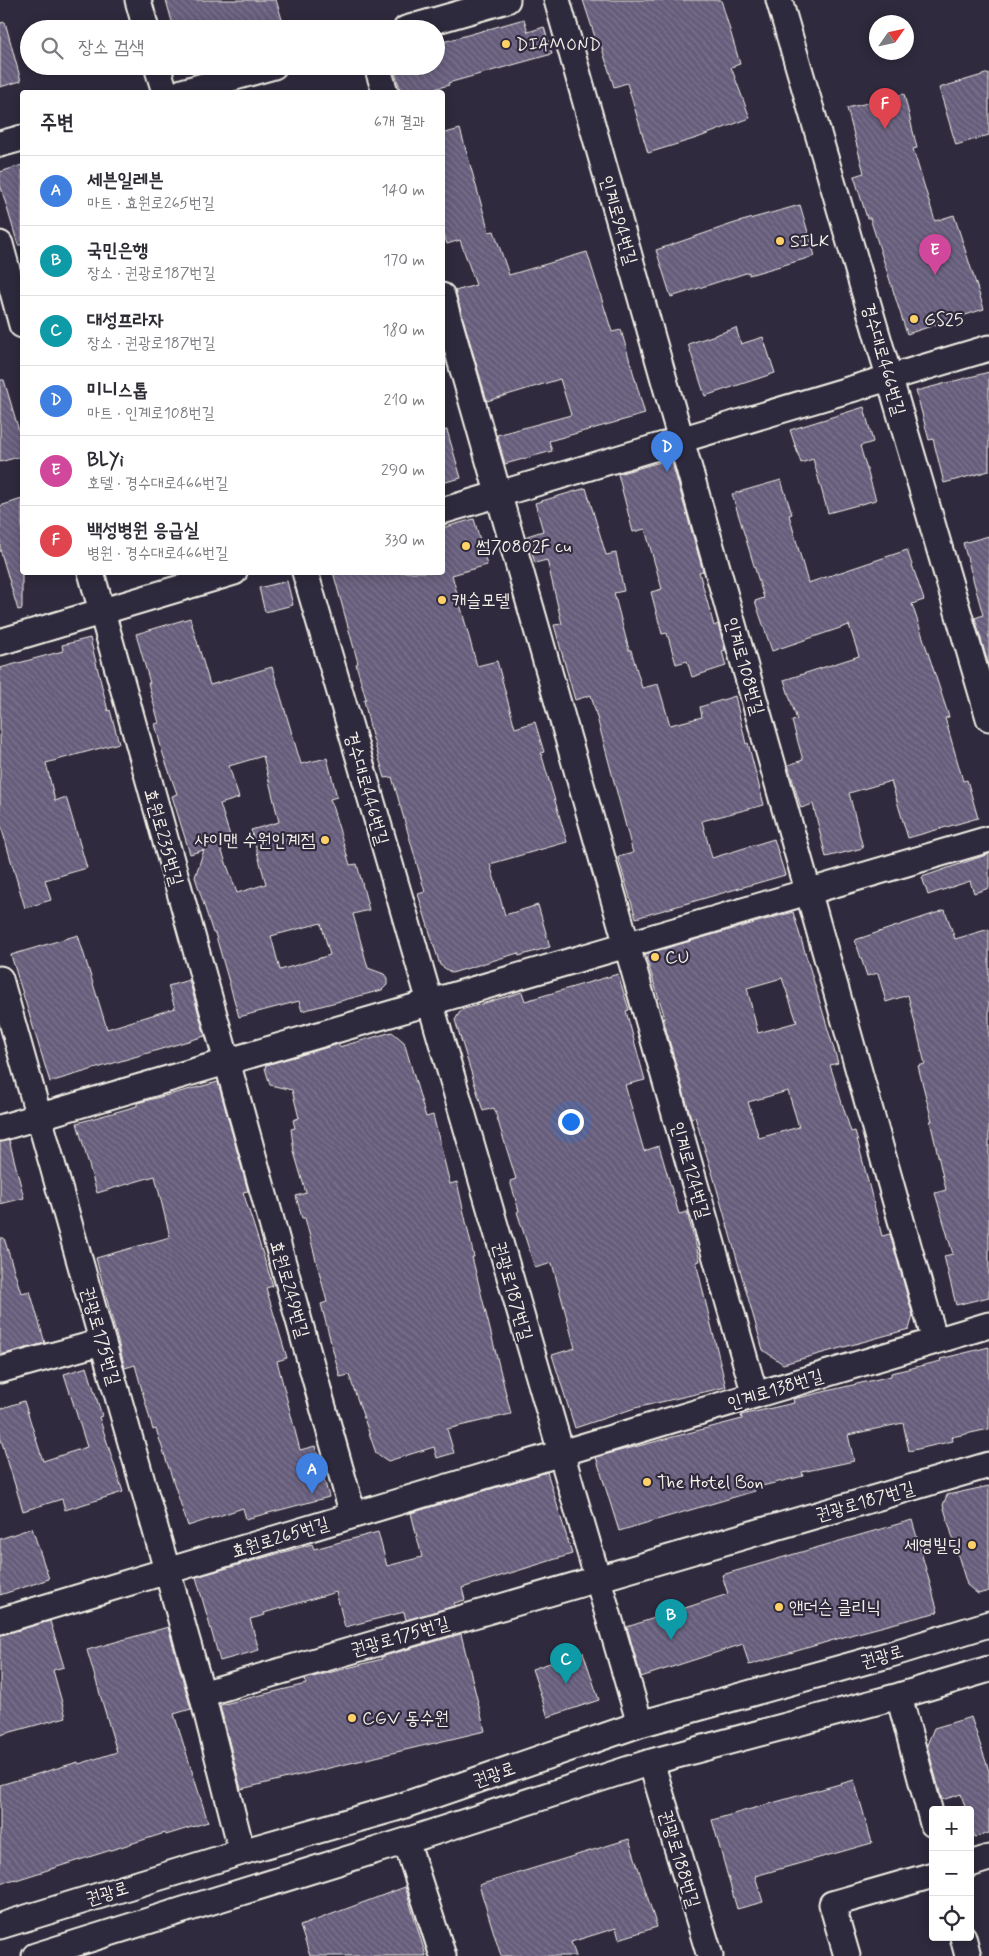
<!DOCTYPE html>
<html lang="ko">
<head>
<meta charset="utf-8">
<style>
  body { margin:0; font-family:Mynerve,"Poor Story",sans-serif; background:#f7f7f7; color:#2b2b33 }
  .controls { position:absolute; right:15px; bottom:15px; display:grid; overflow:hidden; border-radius:5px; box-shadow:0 2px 12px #0003 }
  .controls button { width:45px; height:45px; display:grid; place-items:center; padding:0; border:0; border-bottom:1px solid #e1e1e2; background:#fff; color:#2b2b33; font:25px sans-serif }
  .compass { position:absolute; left:869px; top:15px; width:45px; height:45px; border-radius:50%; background:#fff; box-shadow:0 2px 12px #0003; rotate:56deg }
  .you { position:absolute; left:570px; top:1121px; width:18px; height:18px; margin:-12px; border:4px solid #fff; border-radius:50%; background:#1a73e8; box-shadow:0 0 0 8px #1a73e833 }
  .badge { display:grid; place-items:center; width:32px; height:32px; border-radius:50%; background:#1a73e8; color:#fff; font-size:16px; font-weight:700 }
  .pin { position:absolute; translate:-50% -41px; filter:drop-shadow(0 1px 2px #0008) }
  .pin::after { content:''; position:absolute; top:26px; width:18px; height:15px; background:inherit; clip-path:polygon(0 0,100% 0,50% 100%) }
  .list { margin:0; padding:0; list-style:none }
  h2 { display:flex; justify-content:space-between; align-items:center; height:65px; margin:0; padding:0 20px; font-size:21px }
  h2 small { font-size:16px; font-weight:400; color:#7c7c81 }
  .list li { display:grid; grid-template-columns:32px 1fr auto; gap:15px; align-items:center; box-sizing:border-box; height:70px; padding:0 20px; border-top:1px solid #e1e1e2 }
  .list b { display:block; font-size:19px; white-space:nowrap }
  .list p { margin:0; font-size:16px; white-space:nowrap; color:#7c7c81 }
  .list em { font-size:16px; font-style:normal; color:#7c7c81 }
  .icon { flex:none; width:28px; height:28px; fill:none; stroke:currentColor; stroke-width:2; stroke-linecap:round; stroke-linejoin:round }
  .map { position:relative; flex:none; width:989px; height:1956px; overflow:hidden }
  .search { position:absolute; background:#fff; box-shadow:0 2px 12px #0003; left:20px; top:20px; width:425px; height:55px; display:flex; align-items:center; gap:12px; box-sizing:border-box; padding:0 18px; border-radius:28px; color:#7c7c81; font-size:19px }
  .panel { position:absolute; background:#fff; box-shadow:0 2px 12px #0003; left:20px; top:90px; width:425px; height:485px; border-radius:5px }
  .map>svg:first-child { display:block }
  .building { fill:url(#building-back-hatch); stroke:#f4f1e8; fill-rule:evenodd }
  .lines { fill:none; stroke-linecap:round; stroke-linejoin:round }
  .minor-casing { stroke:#f4f1e8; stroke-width:29 }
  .minor { stroke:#2f2a3d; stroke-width:25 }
  .poi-dot { fill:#ffd166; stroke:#2f2a3d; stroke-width:2 }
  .labels { text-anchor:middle; stroke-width:4.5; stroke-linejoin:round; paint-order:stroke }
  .poi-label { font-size:18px; fill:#f4f1e8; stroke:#2f2a3d; text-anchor:start }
  .street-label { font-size:18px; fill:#f4f1e8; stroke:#2f2a3d }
</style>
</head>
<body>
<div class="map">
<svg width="989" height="1956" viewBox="0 0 989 1956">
  <defs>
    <pattern id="building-back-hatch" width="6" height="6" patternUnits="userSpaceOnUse" patternTransform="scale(1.25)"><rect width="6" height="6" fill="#665d7b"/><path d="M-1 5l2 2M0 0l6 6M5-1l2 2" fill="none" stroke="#7c758e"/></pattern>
  </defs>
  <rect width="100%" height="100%" fill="#2f2a3d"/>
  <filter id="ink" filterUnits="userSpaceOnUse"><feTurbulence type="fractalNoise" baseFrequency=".02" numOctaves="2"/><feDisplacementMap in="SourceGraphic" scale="10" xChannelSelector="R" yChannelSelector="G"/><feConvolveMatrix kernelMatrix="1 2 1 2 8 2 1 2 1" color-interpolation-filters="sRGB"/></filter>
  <g filter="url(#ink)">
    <path class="building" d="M166,0H276L285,29H174Z
      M583,0H721L740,64L731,67L750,118L697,138L648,153L627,83L614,87L600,42L597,43Z
      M524,19L528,32L544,27L552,54L448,83L449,85L423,92H401L393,66H436V44Z
      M5,22L21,81L0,87V23Z
      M989,73V135L956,145L939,88Z
      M904,94L917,148L913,149L935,221L954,215L984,309L907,334L870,218H867L854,176L864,173L847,108Z
      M460,129L489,232L494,231L509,275L587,252L612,332L621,330L645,414L549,441L552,451L505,464L497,435L571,415L560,379L487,401L455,291L476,285L460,240L447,244L442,228V134Z
      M22,165V245H18L0,184V172Z
      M800,205L815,256L749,275V272L671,297L656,250L735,223Z
      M736,328L741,344L763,337L775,373L705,396L688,344Z
      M989,372V471L944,483L933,439L929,440L916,391Z
      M0,380H4L22,441V456L0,462Z
      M864,407L873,442L860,446L876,500L828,513L813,459L801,463L790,430Z
      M447,430L461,478L442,483V431Z
      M671,459L703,571L699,572L714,626L718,624L725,650L722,651L726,666L692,677L687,661L676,664L667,633L662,634L651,592L662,589L645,529L633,532L618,474Z
      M781,480L792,514L789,515L808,583L907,550L924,600L912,604L949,717L945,718L963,781L967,780L978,818L908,838L891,781L849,793L863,848L826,857L813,804L801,808L788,765L803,760L792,721L797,720L784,680L859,656L849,625L772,651L755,601L764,598L732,494Z
      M586,488L606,555L616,553L624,591L614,593L629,650H631L642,688L658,684L670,725L702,717L700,707L735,696L746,744L748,743L764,805L702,821L712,858L774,839L785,875L636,918L618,857L633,853L591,695L575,700L554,625L562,624L547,560L535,563L527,536L543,531L535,503Z
      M22,499V609L18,610L0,549V506Z
      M474,519L487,565L452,575L477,666L497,661L515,728L535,722L544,752L541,753L567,842L490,864L505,915L538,905L550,947L519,956L518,953L452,973L440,965L418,894L425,892L392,777L385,778L371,732L364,700L366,699L356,664L358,663L333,572H442V528Z
      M989,536V667L975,618L983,615L963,543Z
      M287,581L293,605L265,612L259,588Z
      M190,618L210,685L272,667L301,764L327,758L337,797L330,799L350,865L357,864L369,910L353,914L368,968L384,974L387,978V985L382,990L302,1011L299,1001L239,1017L215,933H213L195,877L204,850L190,854L172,796L177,794L163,754L155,724L159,723L148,683H150L136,634ZM263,756L279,822L251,830L266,884L237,893L220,846L232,842L220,804L239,798L229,766ZM321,923L330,955L280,970L271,936Z
      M90,638L108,711L110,710L119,743L46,763L55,801L66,797L87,868L45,880L51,900L25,908L0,823V668L63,651L62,645Z
      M989,854V888L974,893L970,881L928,895L922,877Z
      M945,910L955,939L989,929V1297L956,1305L944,1256L953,1254L935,1193L946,1190L930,1121H932L918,1066L925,1064L908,995L886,1002L878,973L867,976L855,940Z
      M793,912L838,1063L830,1065L851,1132L855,1131L882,1236L890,1234L913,1316L909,1329L783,1364L763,1350L714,1179L695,1117L691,1118L666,1029L663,1018H665L645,954ZM782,978L797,1022L758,1033L747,988ZM788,1091L799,1127L759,1138L748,1102Z
      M78,935L107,1029L175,1008L168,986L189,980L205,1036L50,1082L11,955Z
      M618,974L629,1010L626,1011L645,1080L625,1085L644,1151L659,1146L679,1214L687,1212L700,1261L696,1262L726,1387L635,1408L575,1428L552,1355L575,1348L552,1263L535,1268L517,1212L519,1211L510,1181L516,1179L494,1108L483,1111L455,1020L461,1010L522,992L525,1001Z
      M392,1032L404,1042L426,1117L433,1115L450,1184L457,1182L474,1257H472L511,1414L447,1429L454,1453L437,1458L434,1447L388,1461L376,1453L349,1375L340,1377L321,1304L327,1302L305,1218H302L296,1196L306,1193L294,1152L291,1129L295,1128L293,1120L299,1118L292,1090L270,1085L265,1068L266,1065L339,1044V1047Z
      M218,1082L248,1191L243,1192L273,1286L266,1288L287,1358L277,1361L300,1450L315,1446L329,1497L246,1519L243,1508L188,1526L156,1429L153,1430L135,1365L125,1368L96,1258L170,1237L155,1176L97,1193L77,1123L137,1106V1103Z
      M9,1140L24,1198L0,1204V1142Z
      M0,1238H4L21,1293L30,1291L45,1343L0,1355Z
      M989,1347V1429L952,1437L953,1441L909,1451L903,1423L848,1435L854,1461L802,1472L803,1476L754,1488L755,1491L619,1531L596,1457L742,1419L741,1415L794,1403L793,1399L891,1376V1373L941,1361L940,1359Z
      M87,1367L102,1416L99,1417L123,1492L65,1510L62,1499L23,1511L0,1436V1409L24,1401L43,1461L87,1447L64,1374Z
      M547,1472L572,1554L462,1588L465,1600L454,1603L455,1606L406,1620L404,1612L345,1627L336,1592L264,1613L265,1615L250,1619L259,1650L220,1661L196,1577L312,1544L314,1549L378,1532L387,1566L422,1557L411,1513Z
      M989,1486V1591L978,1594L967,1585L943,1505L947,1495Z
      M912,1520L938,1612L854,1634L749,1665L743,1644L641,1677L627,1627L728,1594L722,1575Z
      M32,1528L49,1579L0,1595V1539Z
      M50,1621L64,1667L53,1670L66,1717L0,1735V1635Z
      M168,1627L191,1709L174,1714L208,1822L166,1835L165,1833L16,1880V1879L0,1883V1785L78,1762L79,1764L117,1752L87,1650Z
      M461,1634L485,1731L241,1789L220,1705L306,1684L305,1679L382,1659L381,1657Z
      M583,1652L599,1700L548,1717L532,1669Z
      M971,1717L989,1771V1833L975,1837L970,1823V1810H966L961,1794L942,1800L927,1745L934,1728Z
      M854,1780L872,1843L755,1876L763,1902L737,1909L712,1820Z
      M629,1839L657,1927L619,1939L616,1928L571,1942L576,1956H501L479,1885Z
      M405,1887L426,1956H310L300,1926Z"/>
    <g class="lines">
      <defs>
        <path id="minor" d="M138,0L146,29
          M557,0L935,1341
          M779,0L989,718
          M406,29L507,0
          M157,66L165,92
          M377,66L385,92
          M182,92L274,66
          M0,144L22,138
          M0,244L22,325
          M442,296L755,1395
          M442,511L989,348
          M91,572L353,1515
          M305,572L640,1724
          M0,642L234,572
          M0,979L202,1694L242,1852
          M0,1128L989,839
          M0,1370L102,1342
          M0,1621L989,1325
          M202,1694L989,1465
          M899,1696L933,1824
          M651,1762L710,1956
          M406,1841L443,1956
          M970,1864L989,1858
          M0,1926L242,1852L396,1808L640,1724L888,1655L989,1624
          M963,1937L968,1956
          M35,1956L406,1841L651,1762L899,1696L989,1669
          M847,1956L832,1904L933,1875"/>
      </defs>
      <use href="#minor" class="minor-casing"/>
      <use href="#minor" class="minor"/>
    </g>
  </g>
  <g class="poi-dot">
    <circle cx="506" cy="44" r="5"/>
    <circle cx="780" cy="241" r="5"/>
    <circle cx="914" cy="319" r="5"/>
    <circle cx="466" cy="546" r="5"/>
    <circle cx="442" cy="600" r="5"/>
    <circle cx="325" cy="840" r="5"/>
    <circle cx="655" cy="957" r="5"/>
    <circle cx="647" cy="1482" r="5"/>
    <circle cx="972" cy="1545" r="5"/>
    <circle cx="779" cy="1607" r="5"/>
    <circle cx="352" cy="1718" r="5"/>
  </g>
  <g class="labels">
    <g class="poi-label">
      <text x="516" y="50">DIAMOND</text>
      <text x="790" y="247">SILK</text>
      <text x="924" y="325">GS25</text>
      <text x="476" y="552">썸70802F cu</text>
      <text x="452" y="606">캐슬모텔</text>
      <text x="315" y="846" text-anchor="end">샤이맨 수원인계점</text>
      <text x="665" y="963">CU</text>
      <text x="657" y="1488">The Hotel Bon</text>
      <text x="962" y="1551" text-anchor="end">세영빌딩</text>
      <text x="789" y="1613">앤더슨 클리닉</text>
      <text x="362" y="1724">CGV 동수원</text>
    </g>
    <g class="street-label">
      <text transform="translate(619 220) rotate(74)" y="6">인계로94번길</text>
      <text transform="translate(884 359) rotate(74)" y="6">경수대로466번길</text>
      <text transform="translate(745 666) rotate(74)" y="6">인계로108번길</text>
      <text transform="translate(367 788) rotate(74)" y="6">경수대로446번길</text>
      <text transform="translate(164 837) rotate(74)" y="6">효원로235번길</text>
      <text transform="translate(691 1170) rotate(74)" y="6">인계로124번길</text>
      <text transform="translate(290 1289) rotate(74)" y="6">효원로249번길</text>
      <text transform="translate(513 1291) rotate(74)" y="6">권광로187번길</text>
      <text transform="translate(101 1336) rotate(74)" y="6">권광로175번길</text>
      <text transform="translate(775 1389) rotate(-17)" y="6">인계로138번길</text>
      <text transform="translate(865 1501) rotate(-16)" y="6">권광로187번길</text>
      <text transform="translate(280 1537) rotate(-17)" y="6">효원로265번길</text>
      <text transform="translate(400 1636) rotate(-16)" y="6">권광로175번길</text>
      <text transform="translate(882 1656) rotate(-16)" y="6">권광로</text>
      <text transform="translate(494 1774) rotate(-19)" y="6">권광로</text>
      <text transform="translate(680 1859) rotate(73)" y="6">권광로188번길</text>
      <text transform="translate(107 1893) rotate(-17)" y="6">권광로</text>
    </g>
  </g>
</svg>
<div class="controls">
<button>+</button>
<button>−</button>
<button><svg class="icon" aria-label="locate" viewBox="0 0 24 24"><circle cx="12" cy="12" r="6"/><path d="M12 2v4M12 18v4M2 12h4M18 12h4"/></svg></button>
</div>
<svg class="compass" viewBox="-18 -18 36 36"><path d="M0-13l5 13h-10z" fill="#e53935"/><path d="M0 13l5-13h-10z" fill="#7c7c81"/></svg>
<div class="you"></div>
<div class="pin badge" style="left:312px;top:1494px;background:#3f7fe0">A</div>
<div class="pin badge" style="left:671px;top:1640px;background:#0f9aa8">B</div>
<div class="pin badge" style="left:566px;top:1684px;background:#0f9aa8">C</div>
<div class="pin badge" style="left:667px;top:472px;background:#3f7fe0">D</div>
<div class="pin badge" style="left:935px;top:275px;background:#d1479c">E</div>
<div class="pin badge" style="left:885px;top:129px;background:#e0444e">F</div>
<div class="search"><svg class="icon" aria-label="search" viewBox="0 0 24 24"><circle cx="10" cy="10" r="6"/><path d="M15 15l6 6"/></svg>장소 검색</div>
<section class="panel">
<h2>주변<small>6개 결과</small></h2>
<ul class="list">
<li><span class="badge" style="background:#3f7fe0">A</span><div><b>세븐일레븐</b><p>마트 · 효원로265번길</p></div><em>140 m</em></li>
<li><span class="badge" style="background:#0f9aa8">B</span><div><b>국민은행</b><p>장소 · 권광로187번길</p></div><em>170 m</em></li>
<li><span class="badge" style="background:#0f9aa8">C</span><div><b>대성프라자</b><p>장소 · 권광로187번길</p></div><em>180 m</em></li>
<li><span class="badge" style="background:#3f7fe0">D</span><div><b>미니스톱</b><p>마트 · 인계로108번길</p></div><em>210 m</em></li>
<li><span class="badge" style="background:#d1479c">E</span><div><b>BLYi</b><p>호텔 · 경수대로466번길</p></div><em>290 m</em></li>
<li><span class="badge" style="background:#e0444e">F</span><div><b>백성병원 응급실</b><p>병원 · 경수대로466번길</p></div><em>330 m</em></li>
</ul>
</section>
</div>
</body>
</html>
